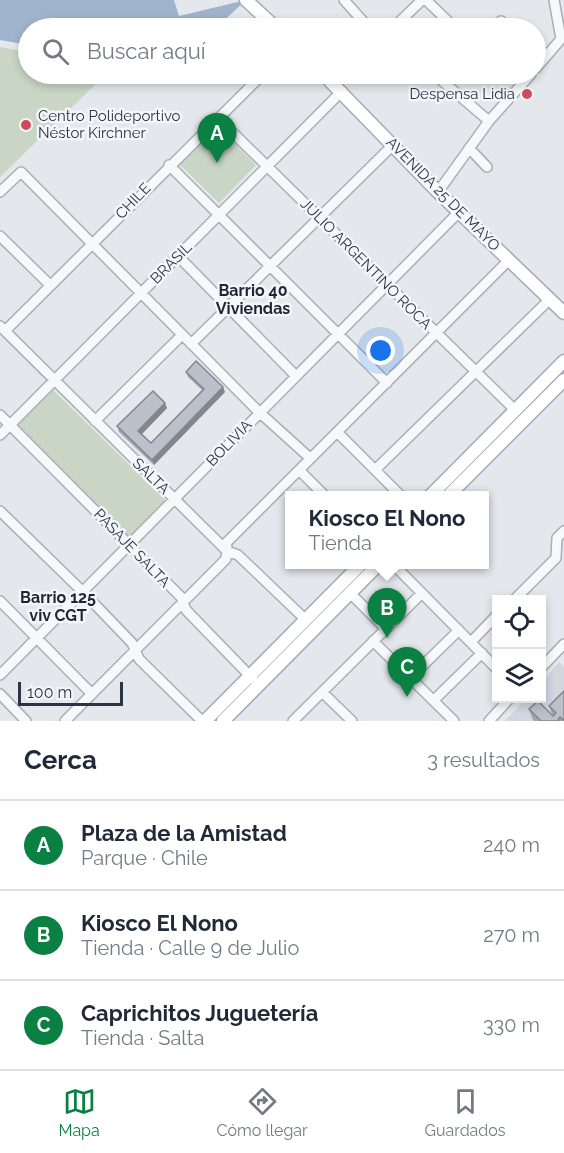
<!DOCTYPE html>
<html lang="es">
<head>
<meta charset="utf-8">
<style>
  body { margin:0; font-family:Raleway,sans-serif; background:#f6f6f7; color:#1f2937 }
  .controls { position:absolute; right:18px; bottom:18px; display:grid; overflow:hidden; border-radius:0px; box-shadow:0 3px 9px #0003 }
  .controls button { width:54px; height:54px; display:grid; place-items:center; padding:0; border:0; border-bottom:2px solid #e0e1e3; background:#fff; color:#1f2937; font:30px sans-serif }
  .scale { position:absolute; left:18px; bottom:15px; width:105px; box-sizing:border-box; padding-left:6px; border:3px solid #2b3445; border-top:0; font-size:16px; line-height:21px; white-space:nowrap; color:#2b3445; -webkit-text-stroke:4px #f4f6f9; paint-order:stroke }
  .you { position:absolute; left:381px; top:351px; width:21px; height:21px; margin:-15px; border:4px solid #fff; border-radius:50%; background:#1a73e8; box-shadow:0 0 0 9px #1a73e833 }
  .badge { display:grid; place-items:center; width:39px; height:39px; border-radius:50%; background:#0b8043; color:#fff; font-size:20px; font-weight:700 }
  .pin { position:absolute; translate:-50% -50px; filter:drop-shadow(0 2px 3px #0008) }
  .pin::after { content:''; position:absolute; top:32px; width:21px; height:18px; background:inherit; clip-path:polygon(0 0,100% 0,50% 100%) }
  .popup { position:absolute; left:285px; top:491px; width:204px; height:78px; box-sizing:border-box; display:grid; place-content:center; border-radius:0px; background:#fff; filter:drop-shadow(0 2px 4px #0005); font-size:20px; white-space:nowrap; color:#747a83 }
  .popup b { font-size:22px; color:#1f2937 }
  .popup::after { content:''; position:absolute; left:50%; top:100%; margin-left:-12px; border:12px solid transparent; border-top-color:#fff }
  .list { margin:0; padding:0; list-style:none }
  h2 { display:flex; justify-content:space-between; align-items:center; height:78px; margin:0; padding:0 24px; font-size:26px }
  h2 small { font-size:20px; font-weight:400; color:#747a83 }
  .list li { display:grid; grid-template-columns:39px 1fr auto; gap:18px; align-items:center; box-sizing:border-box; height:90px; padding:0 24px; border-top:2px solid #e0e1e3 }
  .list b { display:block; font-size:22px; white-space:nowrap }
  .list p { margin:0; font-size:20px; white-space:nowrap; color:#747a83 }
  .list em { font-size:20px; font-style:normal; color:#747a83 }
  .icon { flex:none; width:33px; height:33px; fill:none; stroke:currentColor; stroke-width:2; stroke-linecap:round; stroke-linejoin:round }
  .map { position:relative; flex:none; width:564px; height:721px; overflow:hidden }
  .search { position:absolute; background:#fff; box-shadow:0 3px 9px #0003; left:18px; right:18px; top:18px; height:66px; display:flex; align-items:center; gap:15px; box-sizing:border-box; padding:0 21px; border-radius:33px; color:#747a83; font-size:22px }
  .sheet { height:348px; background:#fff }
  nav { display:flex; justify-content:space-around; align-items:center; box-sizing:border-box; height:84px; border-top:2px solid #e0e1e3; background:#fff; font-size:16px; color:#747a83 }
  nav a { display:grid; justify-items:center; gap:3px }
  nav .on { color:#0b8043 }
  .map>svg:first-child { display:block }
  .built { fill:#d2d6de }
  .green { fill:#c9d6c5 }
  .water { fill:#9fb4cc }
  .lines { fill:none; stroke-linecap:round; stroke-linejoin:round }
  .minor-casing { stroke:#a9aeb7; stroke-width:12 }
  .major-casing { stroke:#a3abb8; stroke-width:15 }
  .minor { stroke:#f7f8fa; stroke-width:9 }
  .major { stroke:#fff; stroke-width:12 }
  .wall { fill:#a1a5ae }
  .shaded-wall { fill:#83868d }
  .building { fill:#bbc0ca; stroke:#83868d; stroke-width:1.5 }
  .poi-dot { fill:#d1495b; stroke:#f4f6f9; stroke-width:2 }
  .labels { text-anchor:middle; stroke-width:5; stroke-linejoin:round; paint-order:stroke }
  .poi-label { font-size:15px; fill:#2b3445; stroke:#f4f6f9; text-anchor:end }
  .street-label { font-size:15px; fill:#2b3445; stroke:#f4f6f9 }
  .neighbourhood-label { font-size:16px; font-weight:bold; fill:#1d2536; stroke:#f4f6f9 }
</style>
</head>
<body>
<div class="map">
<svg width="564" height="721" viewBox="0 0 564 721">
  <rect width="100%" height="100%" fill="#e4e7ec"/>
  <path class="built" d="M559,662L564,667V721H505L526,699L542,698V682Z"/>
  <path class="green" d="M0,47L28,52V74H106L0,177Z
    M215,124L256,165L219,203L177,162Z
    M53,390L165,500L129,537L16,425Z"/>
  <path class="water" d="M0,0H174L179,16L246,0L216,28H28V45L0,40Z"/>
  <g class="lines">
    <defs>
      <path id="minor" d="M344,0L369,28
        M426,0L455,28
        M393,28L422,0
        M494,28L501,21
        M536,68L561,39L554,0
        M434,74L489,121
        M335,85L346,74
        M218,118L515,410
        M469,148L487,167
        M169,165L387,383
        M0,192L21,172L259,412L310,458
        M438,192L489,121L531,74
        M0,236L50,285
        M178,256L296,376
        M0,326L227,551L238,555L306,620
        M5,331L263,74
        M191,344L394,144
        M0,415L181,597L186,610L253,679
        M95,421L182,335
        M337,432L401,496
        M0,435L342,91
        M376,469L550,299
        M299,470L325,496
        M0,511L82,591L132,643L139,659L202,721
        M393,564L496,668
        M350,593L386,629
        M514,600L556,558L557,538L564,531
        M0,601L92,694
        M373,641L454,721
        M471,642L496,616
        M542,667L564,644
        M0,675L459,212
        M411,677L459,630
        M322,692L352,721
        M0,694L26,721
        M434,700L482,653
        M65,721L226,559L227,542L509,260
        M293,721L422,593
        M489,721L510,698"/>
      <path id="major" d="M246,0L276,28
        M323,74L438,192L564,313
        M430,496L564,361
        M448,496L564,380
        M205,721L361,564
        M223,721L379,564"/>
    </defs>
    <use href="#minor" class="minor-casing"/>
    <use href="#major" class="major-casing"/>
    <use href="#minor" class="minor"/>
    <use href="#major" class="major"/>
  </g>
  <path class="wall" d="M186,372L225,392L154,465L119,432L117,426L167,408L142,434L151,443L202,390L188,377Z
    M549,706L564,721H534L533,720L529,709L553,716Z"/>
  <path class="shaded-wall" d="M223,387L225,392L154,465L152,460Z
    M165,403L167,408L140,436L138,431Z"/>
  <path class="building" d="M196,361L223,387L152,460L117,426L153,391L165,403L138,431L151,443L204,389L186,372Z
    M564,691V721L560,717L558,720L559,721H541L529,709L538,701L553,716L556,713L549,706Z"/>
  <g class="poi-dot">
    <circle cx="527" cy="94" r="6"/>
    <circle cx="26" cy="125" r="6"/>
  </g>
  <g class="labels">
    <g class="poi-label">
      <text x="515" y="99">Despensa Lidia</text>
      <text x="38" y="121" text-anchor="start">Centro Polideportivo<tspan x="38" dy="17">Néstor Kirchner</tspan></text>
    </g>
    <g class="street-label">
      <text transform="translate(443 194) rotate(45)" y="5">AVENIDA 25 DE MAYO</text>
      <text transform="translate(133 201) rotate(-46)" y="5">CHILE</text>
      <text transform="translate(171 263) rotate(-45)" y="5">BRASIL</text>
      <text transform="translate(366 264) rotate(45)" y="5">JULIO ARGENTINO ROCA</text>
      <text transform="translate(229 443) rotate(-46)" y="5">BOLIVIA</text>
      <text transform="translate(151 476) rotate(44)" y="5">SALTA</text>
      <text transform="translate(132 548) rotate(46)" y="5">PASAJE SALTA</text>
    </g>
    <g class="neighbourhood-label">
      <text x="253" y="296">Barrio 40<tspan x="253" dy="18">Viviendas</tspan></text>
      <text x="58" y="603">Barrio 125<tspan x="58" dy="18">viv CGT</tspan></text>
    </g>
  </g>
</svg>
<div class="controls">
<button><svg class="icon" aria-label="locate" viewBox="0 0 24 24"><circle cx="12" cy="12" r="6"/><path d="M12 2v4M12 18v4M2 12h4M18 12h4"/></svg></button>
<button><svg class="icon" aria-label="layers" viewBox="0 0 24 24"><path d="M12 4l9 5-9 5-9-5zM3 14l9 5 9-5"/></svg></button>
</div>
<div class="scale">100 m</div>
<div class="you"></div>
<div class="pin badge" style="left:217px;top:163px">A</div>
<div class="pin badge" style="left:387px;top:638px">B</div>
<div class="popup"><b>Kiosco El Nono</b>Tienda</div>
<div class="pin badge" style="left:407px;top:697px">C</div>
<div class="search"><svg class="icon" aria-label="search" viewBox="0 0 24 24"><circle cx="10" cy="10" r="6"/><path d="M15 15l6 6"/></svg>Buscar aquí</div>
</div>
<section class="sheet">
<h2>Cerca<small>3 resultados</small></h2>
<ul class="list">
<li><span class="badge">A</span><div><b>Plaza de la Amistad</b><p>Parque · Chile</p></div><em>240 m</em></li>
<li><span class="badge">B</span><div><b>Kiosco El Nono</b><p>Tienda · Calle 9 de Julio</p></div><em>270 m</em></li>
<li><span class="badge">C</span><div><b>Caprichitos Juguetería</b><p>Tienda · Salta</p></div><em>330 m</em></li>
</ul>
</section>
<nav>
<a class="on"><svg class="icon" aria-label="map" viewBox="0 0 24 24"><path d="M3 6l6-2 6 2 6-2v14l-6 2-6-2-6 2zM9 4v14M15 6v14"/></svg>Mapa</a>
<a><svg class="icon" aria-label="directions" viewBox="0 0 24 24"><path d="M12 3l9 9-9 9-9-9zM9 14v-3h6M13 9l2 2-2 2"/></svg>Cómo llegar</a>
<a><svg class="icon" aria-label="saved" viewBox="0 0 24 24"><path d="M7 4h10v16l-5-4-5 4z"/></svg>Guardados</a>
</nav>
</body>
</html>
